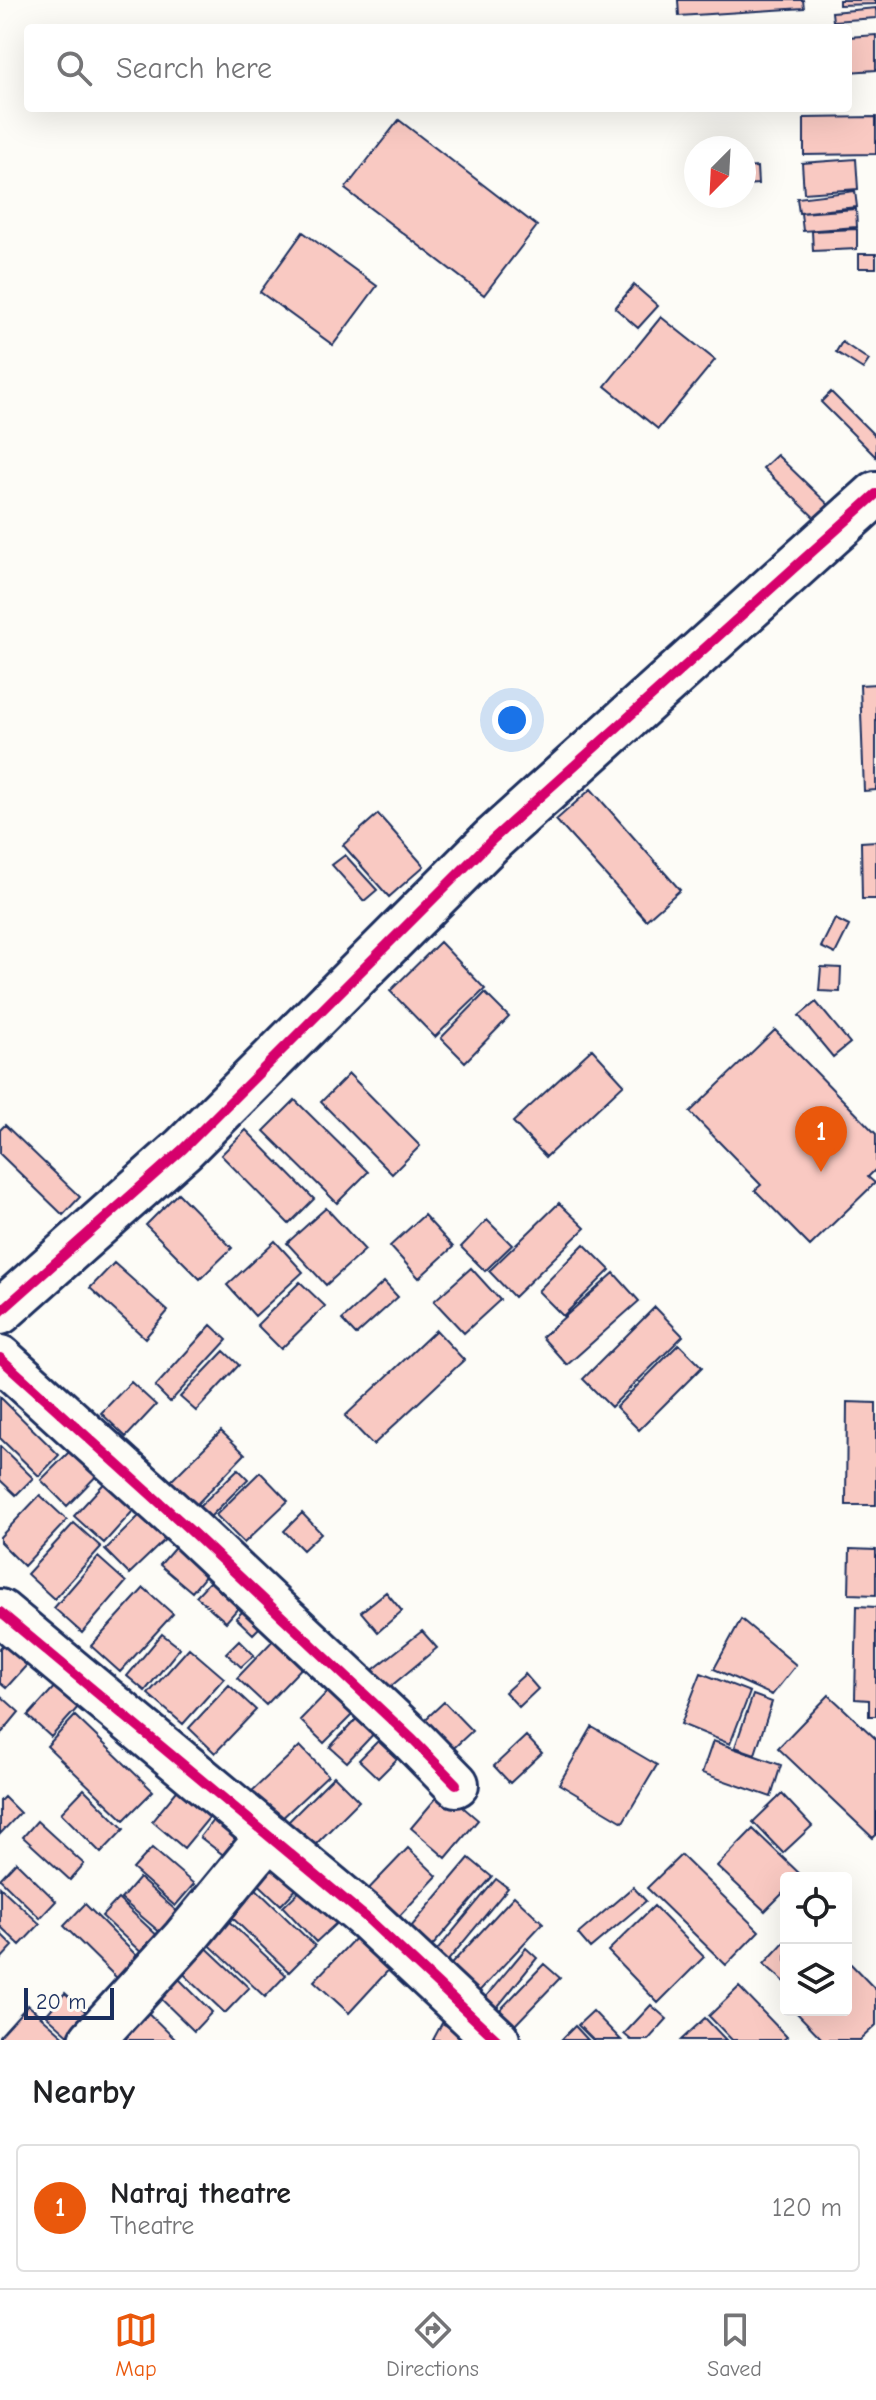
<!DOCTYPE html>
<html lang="en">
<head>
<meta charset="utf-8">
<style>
  body { margin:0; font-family:"Comic Neue",sans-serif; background:#f6f6f6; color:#202124 }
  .controls { position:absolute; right:24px; bottom:24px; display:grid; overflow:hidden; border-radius:8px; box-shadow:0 8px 32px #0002 }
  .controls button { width:72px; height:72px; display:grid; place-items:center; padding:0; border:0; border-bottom:2px solid #e0e0e0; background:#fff; color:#202124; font:40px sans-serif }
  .compass { position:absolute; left:684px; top:136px; width:72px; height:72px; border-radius:50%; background:#fff; box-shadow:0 8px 32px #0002; rotate:204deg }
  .scale { position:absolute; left:24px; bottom:20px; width:90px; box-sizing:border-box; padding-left:8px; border:4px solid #1b2f5e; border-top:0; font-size:22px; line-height:28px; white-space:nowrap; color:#1b2f5e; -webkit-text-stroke:6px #fdfcf7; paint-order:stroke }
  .you { position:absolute; left:512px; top:720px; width:28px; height:28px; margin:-20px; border:6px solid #fff; border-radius:50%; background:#1a73e8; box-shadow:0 0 0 12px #1a73e833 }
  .badge { display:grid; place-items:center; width:52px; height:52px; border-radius:50%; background:#ea580c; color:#fff; font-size:26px; font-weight:700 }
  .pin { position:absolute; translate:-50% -66px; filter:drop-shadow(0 2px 4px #0008) }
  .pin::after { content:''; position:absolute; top:42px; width:28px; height:24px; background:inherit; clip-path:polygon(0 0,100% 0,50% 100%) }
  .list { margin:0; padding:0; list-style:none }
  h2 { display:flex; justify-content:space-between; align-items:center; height:104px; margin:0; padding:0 32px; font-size:34px }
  h2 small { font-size:26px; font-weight:400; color:#757577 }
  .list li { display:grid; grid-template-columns:52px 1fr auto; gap:24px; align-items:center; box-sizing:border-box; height:128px; margin:0 16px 16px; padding:0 16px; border:2px solid #e0e0e0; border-radius:8px }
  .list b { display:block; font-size:30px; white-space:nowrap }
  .list p { margin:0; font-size:26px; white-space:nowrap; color:#757577 }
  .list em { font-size:26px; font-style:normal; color:#757577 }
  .icon { flex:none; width:44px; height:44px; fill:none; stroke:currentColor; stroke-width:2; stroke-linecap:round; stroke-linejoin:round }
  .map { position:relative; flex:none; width:876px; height:2040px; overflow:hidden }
  .search { position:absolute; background:#fff; box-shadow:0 8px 32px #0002; left:24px; right:24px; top:24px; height:88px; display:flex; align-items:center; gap:20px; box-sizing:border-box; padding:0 28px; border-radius:8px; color:#757577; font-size:30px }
  .sheet { height:248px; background:#fff }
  nav { display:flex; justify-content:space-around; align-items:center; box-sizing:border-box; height:112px; border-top:2px solid #e0e0e0; background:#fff; font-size:22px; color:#757577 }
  nav a { display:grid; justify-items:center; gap:4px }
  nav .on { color:#ea580c }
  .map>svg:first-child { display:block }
  .building { fill:#f9c9c2; stroke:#1b2f5e; stroke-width:2 }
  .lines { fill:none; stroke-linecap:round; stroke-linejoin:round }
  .minor-casing { stroke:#1b2f5e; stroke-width:50 }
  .minor { stroke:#fdfcf7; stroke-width:44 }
  .cycleway-casing { stroke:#fdfcf7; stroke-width:15 }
  .cycleway { stroke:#d6006c; stroke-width:10 }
</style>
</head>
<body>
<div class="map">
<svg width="876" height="2040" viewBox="0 0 876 2040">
  <rect width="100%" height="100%" fill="#fdfcf7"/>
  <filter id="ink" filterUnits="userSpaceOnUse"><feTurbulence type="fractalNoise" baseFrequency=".0125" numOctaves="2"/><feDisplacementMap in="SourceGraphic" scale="16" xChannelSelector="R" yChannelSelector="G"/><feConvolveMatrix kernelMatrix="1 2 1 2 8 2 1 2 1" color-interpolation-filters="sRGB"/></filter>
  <g filter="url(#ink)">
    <path class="building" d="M678,0H803L804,8L679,16Z
      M839,0H876V4L839,5Z
      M876,8V18L833,21L832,12Z
      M876,35V70L848,72V37Z
      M876,117V154L804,155V118Z
      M399,120L537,226L484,295L345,189Z
      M856,159L858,189L804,193L802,163Z
      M757,167L758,184L744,185V168Z
      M855,191L857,207L799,213L797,198Z
      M856,209L857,227L803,231L801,213Z
      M857,229V249L813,251L812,231Z
      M303,232L377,286L333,345L260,292Z
      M859,254H876V268H859Z
      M634,285L658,306L638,328L615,308Z
      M661,317L715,360L658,429L605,386Z
      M842,342L869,360L863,369L836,352Z
      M831,392L876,437V457L821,402Z
      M777,455L835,511L822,525L763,468Z
      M876,684V790L864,791L860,685Z
      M591,789L680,890L646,920L556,820Z
      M378,814L424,866L389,897L343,845Z
      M876,841V899H862L861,842Z
      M345,855L377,890L364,901L332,865Z
      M835,919L849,926L835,954L821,947Z
      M440,942L485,989L435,1037L390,991Z
      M821,967L841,968L840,992L819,991Z
      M485,993L509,1017L465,1062L441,1038Z
      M816,1002L850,1043L833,1057L799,1016Z
      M775,1030L876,1134V1169L868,1177L875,1183L810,1246L755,1190L761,1185L690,1112Z
      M592,1049L624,1084L546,1157L513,1122Z
      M349,1074L420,1146L392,1174L321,1102Z
      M295,1100L368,1172L337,1203L264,1131Z
      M5,1125L80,1197L63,1215L0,1154V1130Z
      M246,1130L314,1199L289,1224L221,1155Z
      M178,1193L232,1248L200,1279L146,1225Z
      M559,1203L585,1228L514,1297L489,1271Z
      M326,1208L365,1250L326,1285L287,1243Z
      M424,1215L453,1247L419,1278L390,1246Z
      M487,1220L512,1245L485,1271L461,1247Z
      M275,1241L303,1272L255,1316L227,1285Z
      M584,1244L610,1270L563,1316L538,1291Z
      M114,1263L168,1311L145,1338L90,1288Z
      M471,1268L500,1300L464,1333L434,1301Z
      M614,1273L639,1301L567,1365L542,1337Z
      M300,1282L325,1306L281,1349L257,1325Z
      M384,1282L398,1297L356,1335L342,1320Z
      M655,1307L683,1336L611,1407L583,1379Z
      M211,1325L227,1340L170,1402L155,1387Z
      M436,1330L464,1360L373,1445L345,1416Z
      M679,1344L702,1367L639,1430L616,1407Z
      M224,1351L239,1365L196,1411L180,1397Z
      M131,1382L156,1405L126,1437L101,1413Z
      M0,1397L59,1455L39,1476L0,1438Z
      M847,1402L876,1403V1505H846Z
      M221,1431L245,1454L195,1506L170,1482Z
      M83,1438L109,1463L67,1506L41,1480Z
      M0,1446L33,1478L16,1495L0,1480Z
      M238,1469L248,1479L210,1517L199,1507Z
      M260,1472L288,1501L244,1543L216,1515Z
      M111,1476L141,1502L104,1543L74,1516Z
      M40,1495L67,1520L24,1566L0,1542V1537Z
      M148,1507L173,1532L129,1574L105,1550Z
      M302,1513L321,1533L303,1550L284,1531Z
      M74,1523L101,1547L54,1599L27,1574Z
      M185,1536L217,1562L192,1592L160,1565Z
      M850,1549L876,1550V1595L849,1594Z
      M98,1557L126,1582L82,1633L54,1608Z
      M210,1581L239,1607L226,1622L196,1596Z
      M144,1588L173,1614L120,1672L91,1646Z
      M386,1592L402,1611L378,1632L361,1612Z
      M250,1604L266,1621L253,1634L236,1618Z
      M857,1606L876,1607V1716H869V1700L855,1699Z
      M741,1619L796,1665L772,1695L714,1669Z
      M21,1625L44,1646L6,1688L0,1683V1648Z
      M283,1630L312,1657L266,1705L237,1678Z
      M422,1631L437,1648L384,1692L369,1673Z
      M162,1634L180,1648L145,1691L127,1676Z
      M239,1640L254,1655L241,1667L226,1653Z
      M189,1648L224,1678L183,1724L148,1694Z
      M76,1663L99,1684L51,1737L28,1716Z
      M701,1673L750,1692L730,1744L681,1724Z
      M525,1674L538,1689L519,1707L505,1692Z
      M337,1682L361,1706L324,1743L300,1720Z
      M229,1685L256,1710L215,1753L189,1728Z
      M0,1695L19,1712L0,1735Z
      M753,1695L772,1702L755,1754L735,1747Z
      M829,1695L876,1739V1835L873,1838L778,1748Z
      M444,1702L472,1731L443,1758L415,1729Z
      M362,1713L379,1728L347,1762L330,1747Z
      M75,1716L153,1791L124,1820L47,1746Z
      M592,1727L657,1765L623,1822L559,1784Z
      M526,1736L542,1753L510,1783L494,1766Z
      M378,1741L397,1759L378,1778L359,1760Z
      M713,1741L781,1765L771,1797L702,1773Z
      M300,1746L328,1775L279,1821L251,1792Z
      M190,1775L222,1802L184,1848L152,1821Z
      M334,1776L359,1801L308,1852L283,1827Z
      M84,1789L124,1829L101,1853L61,1813Z
      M443,1790L478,1820L446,1858L411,1828Z
      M782,1794L812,1826L783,1853L753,1822Z
      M4,1797L20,1813L0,1834V1801Z
      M224,1806L250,1827L226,1857L200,1837Z
      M37,1821L84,1864L70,1880L23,1837Z
      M753,1829L801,1875L798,1878H786V1890L765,1911L717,1866Z
      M152,1848L194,1884L175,1906L133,1869Z
      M408,1848L437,1876L391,1925L361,1897Z
      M272,1849L305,1880L281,1905L248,1874Z
      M681,1855L759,1931L726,1965L647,1888Z
      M469,1858L492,1877L427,1952L405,1934Z
      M16,1862L56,1901L40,1918L0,1879Z
      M139,1878L180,1914L162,1934L121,1899Z
      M496,1879L508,1888L442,1968L430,1959Z
      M247,1880L315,1946L289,1972L221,1907Z
      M309,1882L342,1918L316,1942L283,1907Z
      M0,1887L40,1924L20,1945L0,1926Z
      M633,1887L646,1901L590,1948L578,1934Z
      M514,1896L543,1923L470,2001L442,1974Z
      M118,1899L161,1939L145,1956L102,1916Z
      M85,1904L144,1963L123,1984L64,1926Z
      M654,1906L704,1957L658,2003L608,1951Z
      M221,1914L286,1975L265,1997L200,1936Z
      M0,1933L13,1946L0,1960Z
      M360,1933L394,1964L349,2013L314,1981Z
      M196,1938L249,1988L225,2013L172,1963Z
      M786,1940V1983L764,1964Z
      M526,1948L537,1958L495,2010L483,2000Z
      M846,1959L876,1990V2025L860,2040H823L794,2010H846Z
      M544,1964L560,1978L514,2026L499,2011Z
      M171,1971L212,2012L194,2031L152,1990Z
      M739,1987L787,2037L783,2040H732L709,2016Z
      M65,1993L95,2020L74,2040L46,2015Z
      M137,2002L175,2039L174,2040H127L113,2027Z
      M28,2005L68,2040H0V2036Z
      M651,2005L667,2019L648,2040H631L624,2034Z
      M593,2011L621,2040H593L578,2025Z
      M705,2018L726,2040H681Z
      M442,2023L474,2040H433Z
      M575,2026L588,2040H561Z"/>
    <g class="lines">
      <defs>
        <path id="minor" d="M0,1312L183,1149L493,839L876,494
          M0,1358L190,1530L413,1740L456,1784
          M0,1612L367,1918L497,2040
          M92,2040L185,1938L269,1836"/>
      </defs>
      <use href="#minor" class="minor-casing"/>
      <use href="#minor" class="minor"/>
      <defs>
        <path id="cycleway" d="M0,1312L183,1149L493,839L876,494
          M0,1358L190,1530L413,1740L456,1784
          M0,1612L367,1918L497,2040"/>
      </defs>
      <use href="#cycleway" class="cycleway-casing"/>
      <use href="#cycleway" class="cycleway"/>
    </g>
  </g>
</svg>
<div class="controls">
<button><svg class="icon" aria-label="locate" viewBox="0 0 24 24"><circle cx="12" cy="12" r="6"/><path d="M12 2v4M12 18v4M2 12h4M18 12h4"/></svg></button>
<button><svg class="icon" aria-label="layers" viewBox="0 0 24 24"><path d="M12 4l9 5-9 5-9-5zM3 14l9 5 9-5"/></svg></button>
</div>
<svg class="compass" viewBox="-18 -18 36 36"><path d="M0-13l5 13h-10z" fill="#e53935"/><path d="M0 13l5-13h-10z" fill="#757577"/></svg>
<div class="scale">20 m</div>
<div class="you"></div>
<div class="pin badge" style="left:821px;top:1172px">1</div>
<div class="search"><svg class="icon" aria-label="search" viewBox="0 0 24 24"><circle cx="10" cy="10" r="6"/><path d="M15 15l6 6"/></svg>Search here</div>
</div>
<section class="sheet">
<h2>Nearby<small></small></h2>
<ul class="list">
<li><span class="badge">1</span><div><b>Natraj theatre</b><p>Theatre</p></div><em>120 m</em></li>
</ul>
</section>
<nav>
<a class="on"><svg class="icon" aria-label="map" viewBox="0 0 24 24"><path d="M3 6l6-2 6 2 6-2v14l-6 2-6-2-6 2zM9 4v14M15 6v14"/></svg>Map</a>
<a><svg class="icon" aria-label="directions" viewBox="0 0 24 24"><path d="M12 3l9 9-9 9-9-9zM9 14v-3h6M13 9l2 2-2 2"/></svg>Directions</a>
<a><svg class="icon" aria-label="saved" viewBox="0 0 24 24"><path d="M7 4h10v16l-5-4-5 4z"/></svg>Saved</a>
</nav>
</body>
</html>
